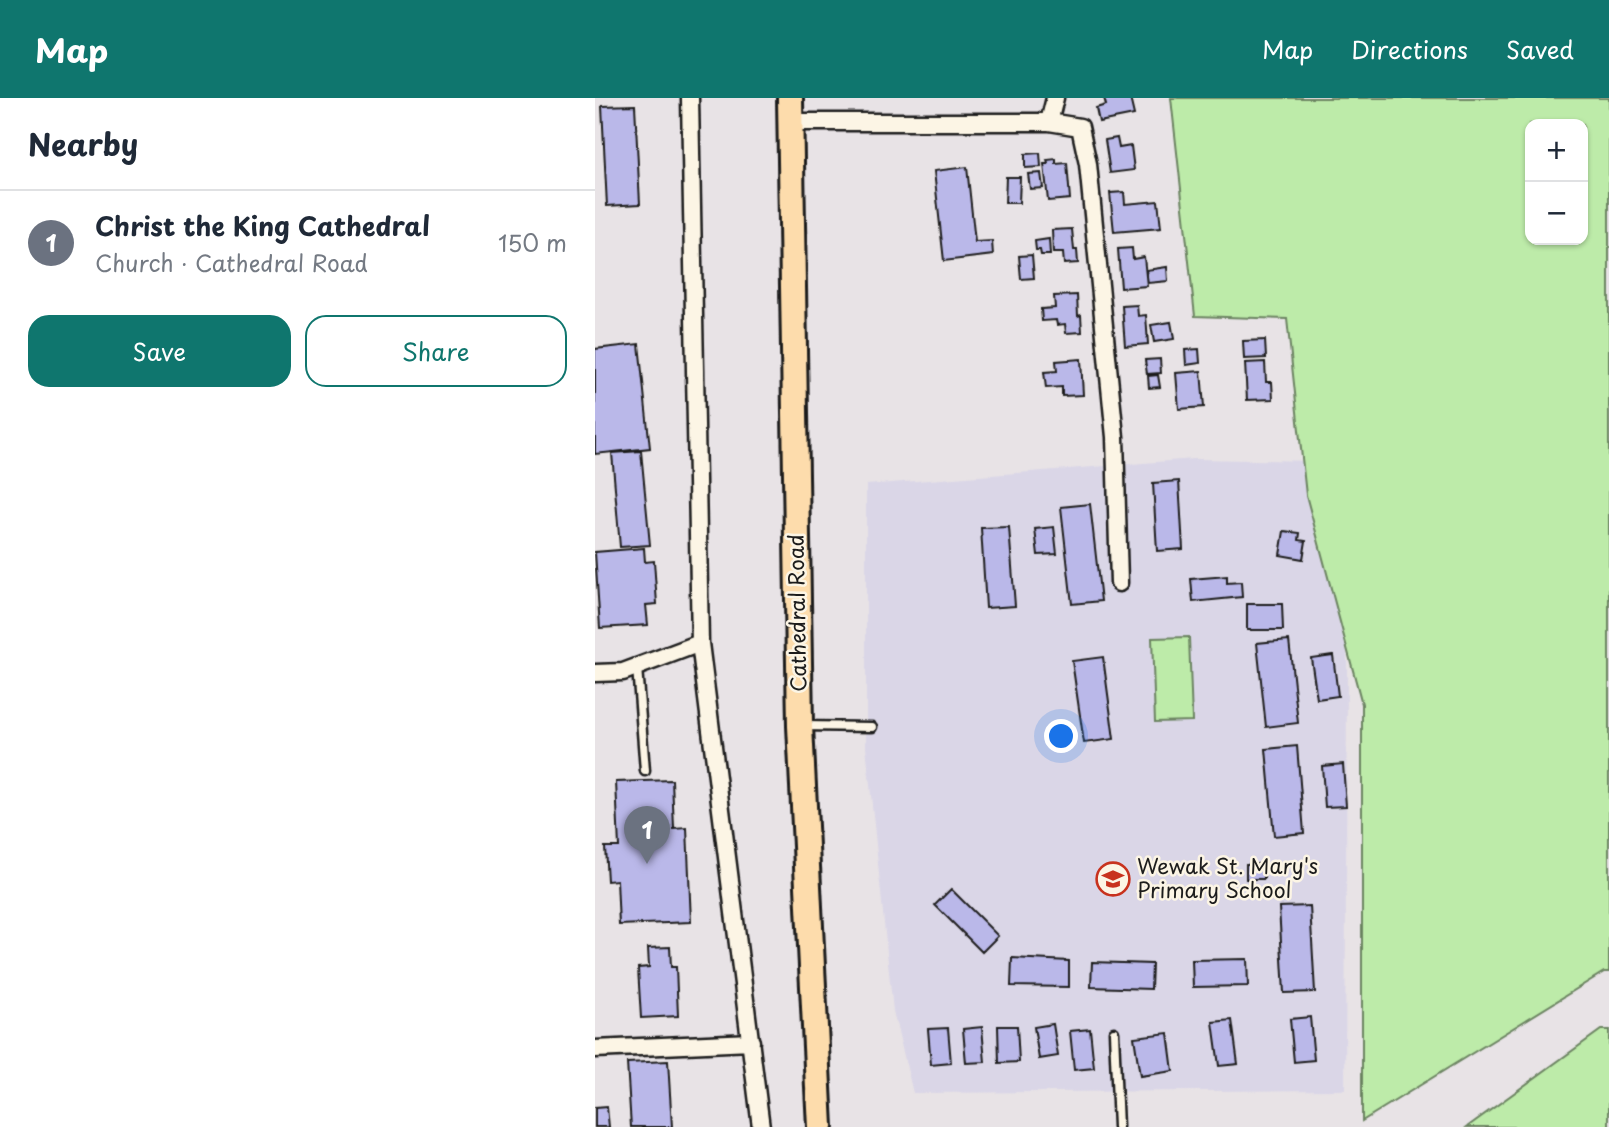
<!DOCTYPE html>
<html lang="en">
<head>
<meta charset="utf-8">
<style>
  body { margin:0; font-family:"Playpen Sans",sans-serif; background:#f2f2f3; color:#1f2937 }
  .controls { position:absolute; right:21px; top:21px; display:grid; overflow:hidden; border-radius:14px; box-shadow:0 2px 5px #0004 }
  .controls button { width:63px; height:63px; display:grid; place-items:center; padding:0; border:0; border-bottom:2px solid #e0e1e3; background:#fff; color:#1f2937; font:35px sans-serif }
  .you { position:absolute; left:467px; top:639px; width:24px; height:24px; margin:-18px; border:5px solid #fff; border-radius:50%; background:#1a73e8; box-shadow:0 0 0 10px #1a73e833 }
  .badge { display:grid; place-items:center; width:46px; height:46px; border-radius:50%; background:#0f766e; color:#fff; font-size:23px; font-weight:700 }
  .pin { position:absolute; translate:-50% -58px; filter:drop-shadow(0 2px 4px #0008) }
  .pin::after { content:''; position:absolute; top:37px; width:24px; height:21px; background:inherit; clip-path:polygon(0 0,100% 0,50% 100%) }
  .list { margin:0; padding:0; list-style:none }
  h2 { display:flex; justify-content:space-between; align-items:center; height:91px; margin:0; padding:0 28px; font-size:30px }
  h2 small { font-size:23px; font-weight:400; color:#747a83 }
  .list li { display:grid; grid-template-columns:46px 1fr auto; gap:21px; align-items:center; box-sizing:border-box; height:105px; padding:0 28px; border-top:2px solid #e0e1e3 }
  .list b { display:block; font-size:26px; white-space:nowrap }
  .list p { margin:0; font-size:23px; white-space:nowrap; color:#747a83 }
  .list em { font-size:23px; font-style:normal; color:#747a83 }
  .actions { display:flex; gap:14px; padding:21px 28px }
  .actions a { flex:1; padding:16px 0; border:2px solid #0f766e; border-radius:21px; text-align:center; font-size:24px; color:#0f766e }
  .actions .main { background:#0f766e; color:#fff }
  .map { position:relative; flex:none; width:1014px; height:1029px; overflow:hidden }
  header { display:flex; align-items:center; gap:42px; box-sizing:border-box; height:98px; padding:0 35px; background:#0f766e; color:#fff }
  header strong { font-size:33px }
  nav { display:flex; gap:38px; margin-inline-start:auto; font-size:24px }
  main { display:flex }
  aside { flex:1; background:#fff }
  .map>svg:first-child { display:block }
  .built { fill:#dad6e7 }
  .green { fill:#bdeba9; stroke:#6c8462; stroke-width:2; fill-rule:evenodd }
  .building { fill:#bab8e9; stroke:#1c1c1c; stroke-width:2 }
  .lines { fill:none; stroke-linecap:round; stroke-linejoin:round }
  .service-casing { stroke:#1c1c1c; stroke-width:13 }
  .minor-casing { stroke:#1c1c1c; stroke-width:21 }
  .primary-casing { stroke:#1c1c1c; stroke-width:30 }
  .service { stroke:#fcf5e5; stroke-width:8 }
  .minor { stroke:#fcf5e5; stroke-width:16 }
  .primary { stroke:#fddcac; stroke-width:24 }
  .labels { text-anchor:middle; stroke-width:5; stroke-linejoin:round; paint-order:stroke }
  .street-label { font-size:21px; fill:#1c1c1c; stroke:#fcf5e5 }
  .poi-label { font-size:21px; fill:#1c1c1c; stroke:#fcf5e5; text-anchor:start }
</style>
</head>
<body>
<header>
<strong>Map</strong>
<nav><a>Map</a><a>Directions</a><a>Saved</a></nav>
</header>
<main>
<aside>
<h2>Nearby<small></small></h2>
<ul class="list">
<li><span class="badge" style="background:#6b7280">1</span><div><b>Christ the King Cathedral</b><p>Church · Cathedral Road</p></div><em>150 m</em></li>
</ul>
<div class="actions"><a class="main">Save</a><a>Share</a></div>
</aside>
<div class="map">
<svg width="1014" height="1029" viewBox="0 0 1014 1029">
  <rect width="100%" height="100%" fill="#e8e3e6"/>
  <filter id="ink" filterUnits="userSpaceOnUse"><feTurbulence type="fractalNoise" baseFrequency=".0143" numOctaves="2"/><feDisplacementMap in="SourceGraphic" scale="14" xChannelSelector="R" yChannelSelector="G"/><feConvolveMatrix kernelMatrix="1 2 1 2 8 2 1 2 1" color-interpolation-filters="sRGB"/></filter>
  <g filter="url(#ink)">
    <path class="built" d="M599,361L721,363L753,367L750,992L318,995L298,913L271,648V387Z"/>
    <path class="green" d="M576,0H1014V874H1009L767,1023V606L711,397L692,221L600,218ZM988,26V142H935V26Z
      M594,539L597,623L560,624L557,540Z
      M1006,932H1014V1029H872Z"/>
    <path class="building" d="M509,0H535L539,17L504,24L501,10L511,7Z
      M40,7L45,106L12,108L7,8Z
      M522,40L524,50L536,48L539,72L515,75L510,42Z
      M445,55L446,69L430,70V56Z
      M461,61V66L472,65L475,101L453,103L449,66H453L452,62Z
      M372,69L380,144L397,143L398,157L349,163L339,73Z
      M446,75L448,90L435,91L433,76Z
      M411,79H425L424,105H410Z
      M529,94L530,106L563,103L566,130L519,134L515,95Z
      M477,131L479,152H482L483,165L469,166L468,155H458L457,132Z
      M454,141L455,157H446L445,152H441L440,143Z
      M537,150L538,161L549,159L552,188L526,190L523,151Z
      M437,157L439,180L426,181L424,158Z
      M572,169L573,183L553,185L551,172Z
      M482,197L483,218L486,217L487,234L471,235L470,226L462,227L461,222L447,223L446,211L460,210L459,198Z
      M542,207L543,218L551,217L553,246L530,248L527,208Z
      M576,224L579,241L559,244L556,227Z
      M670,242L671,260L649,261L648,243Z
      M44,246L55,350L0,356V251Z
      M604,251L605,265L591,267L590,252Z
      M486,261L488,297L467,298V289L451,290L449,274L462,273L461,263Z
      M565,261L566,275L552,276L550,262Z
      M670,264L671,284H677L678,301L652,302L650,265Z
      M606,273L609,309L584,311L581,275Z
      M563,277L565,289L554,290L553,278Z
      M46,353L55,447L25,449L17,355Z
      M584,383L588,451L562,453L558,385Z
      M495,406L506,503L477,506L466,409Z
      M414,429L420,508L391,510L386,430Z
      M459,429L462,456L443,457L440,431Z
      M689,433L705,435L704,442L711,443L708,461L685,457Z
      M49,450L50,464L59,463L62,506L51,507L53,527L5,530L0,454Z
      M632,478V485L646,484L647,499L598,504L596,481Z
      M652,506H687L688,532H652Z
      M694,542L703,625L671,629L662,545Z
      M738,557L743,598L722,601L716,560Z
      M508,559L519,641L489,645L477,563Z
      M702,648L709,735L679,738L671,651Z
      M748,666L751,708L730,709L727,668Z
      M77,682L79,731L92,730L96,824L24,827L22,782L12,783L10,749H24L21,684Z
      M651,766H669V781H651Z
      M356,791L403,838L387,854L340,807Z
      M715,808L720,894L689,895L684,809Z
      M75,849L76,869H81L83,918L46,920L43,870L54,869L53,850Z
      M417,860L474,863V889L416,888Z
      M652,861L653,888L598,889L597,862Z
      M497,864L557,866L556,891L496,889Z
      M715,919L719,962L699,964L695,921Z
      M637,922L643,966L624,968L618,924Z
      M458,926L463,958L444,961L439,929Z
      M403,928H422L424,964L404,965Z
      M387,929L390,964L371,965L368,931Z
      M353,930L356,965L336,967L333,931Z
      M495,931L499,970L479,972L475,933Z
      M573,935L578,973L545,978L539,939Z
      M73,963L77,1029H36L32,965Z
      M12,1009L14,1029H0V1010Z"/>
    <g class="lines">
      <defs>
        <path id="service" d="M42,569L50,673
          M208,628L277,629
          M519,934L523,1029"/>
        <path id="minor" d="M95,0L105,545L166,1029
          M196,24H454L460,0
          M454,24L485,29L493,66L520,339L524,485
          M0,575L28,574L105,545
          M0,951L156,944"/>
        <path id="primary" d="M195,0L205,628L225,1029"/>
      </defs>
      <use href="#service" class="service-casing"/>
      <use href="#minor" class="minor-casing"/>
      <use href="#primary" class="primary-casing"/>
      <use href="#service" class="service"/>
      <use href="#minor" class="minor"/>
      <use href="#primary" class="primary"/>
    </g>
  </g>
  <defs>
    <symbol id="school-ring" viewBox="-11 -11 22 22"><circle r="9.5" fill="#fcf5e5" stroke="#c8321e" stroke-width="1.5"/><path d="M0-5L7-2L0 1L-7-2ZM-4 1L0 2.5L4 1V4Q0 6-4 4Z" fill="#c8321e"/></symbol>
  </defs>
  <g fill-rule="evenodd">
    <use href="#school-ring" x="499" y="762" width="38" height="38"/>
  </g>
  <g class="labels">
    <g class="street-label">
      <text transform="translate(203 515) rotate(-91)" y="7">Cathedral Road</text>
    </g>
    <g class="poi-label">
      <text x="542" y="776">Wewak St. Mary's<tspan x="542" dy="24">Primary School</tspan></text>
    </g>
  </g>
</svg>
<div class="controls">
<button>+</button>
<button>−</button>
</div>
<div class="you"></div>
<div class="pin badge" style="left:52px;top:766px;background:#6b7280">1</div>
</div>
</main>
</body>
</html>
